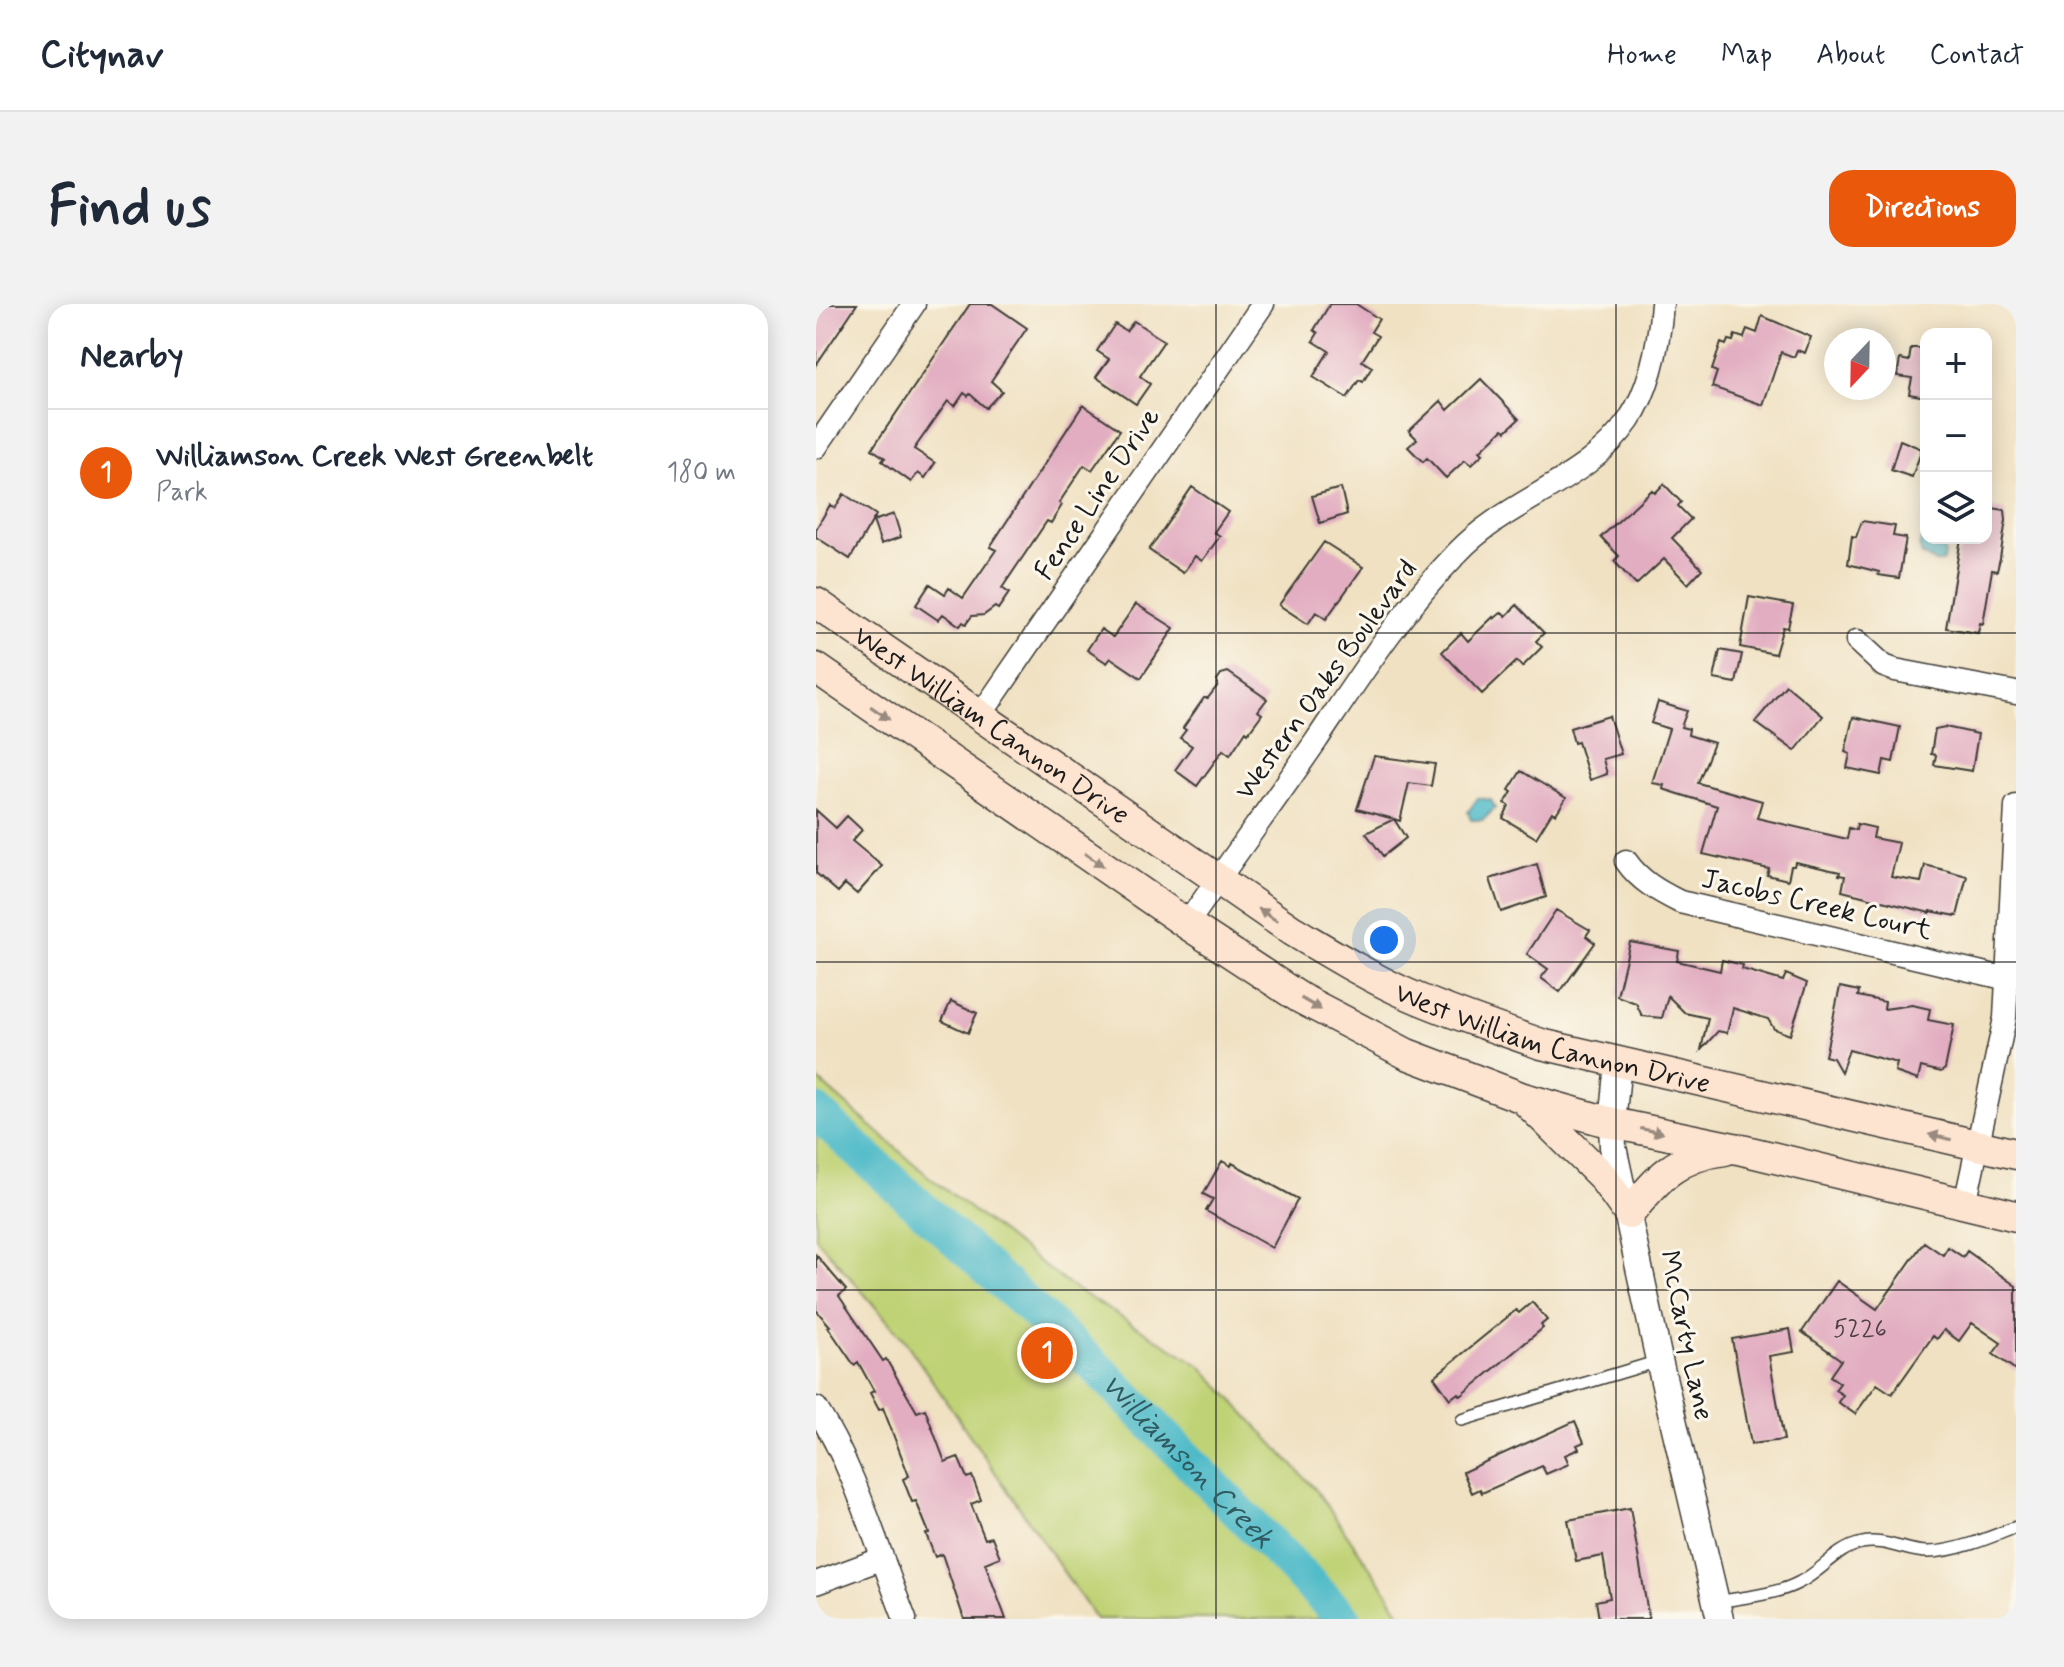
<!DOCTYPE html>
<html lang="en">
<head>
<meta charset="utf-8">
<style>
  body { margin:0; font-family:Mynerve,sans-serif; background:#f2f2f3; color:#1f2937 }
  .controls { position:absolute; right:24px; top:24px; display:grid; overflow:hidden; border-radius:16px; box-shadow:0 4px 20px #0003 }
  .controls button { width:72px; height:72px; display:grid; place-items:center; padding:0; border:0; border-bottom:2px solid #e0e1e3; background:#fff; color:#1f2937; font:40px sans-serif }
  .compass { position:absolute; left:1008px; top:24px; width:72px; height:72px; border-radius:50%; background:#fff; box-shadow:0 4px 20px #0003; rotate:202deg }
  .you { position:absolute; left:568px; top:636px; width:28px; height:28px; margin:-20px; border:6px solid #fff; border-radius:50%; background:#1a73e8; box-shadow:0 0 0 12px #1a73e833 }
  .badge { display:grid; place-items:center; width:52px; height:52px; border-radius:50%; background:#ea580c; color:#fff; font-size:26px; font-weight:700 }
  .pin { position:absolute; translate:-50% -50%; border:4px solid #fff; box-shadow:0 2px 8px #0006 }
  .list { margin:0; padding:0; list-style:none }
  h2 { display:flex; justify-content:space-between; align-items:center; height:104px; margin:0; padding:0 32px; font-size:34px }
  h2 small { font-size:26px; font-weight:400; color:#747a83 }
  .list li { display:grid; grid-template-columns:52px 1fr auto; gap:24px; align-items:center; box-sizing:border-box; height:128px; padding:0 32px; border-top:2px solid #e0e1e3 }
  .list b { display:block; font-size:30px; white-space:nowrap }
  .list p { margin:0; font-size:26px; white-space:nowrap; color:#747a83 }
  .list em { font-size:26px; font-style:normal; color:#747a83 }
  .icon { flex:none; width:44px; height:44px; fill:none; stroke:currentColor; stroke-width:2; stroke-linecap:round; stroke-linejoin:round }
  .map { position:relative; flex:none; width:1200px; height:1315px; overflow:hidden; border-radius:24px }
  header { display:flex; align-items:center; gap:48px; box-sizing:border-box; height:112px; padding:0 40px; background:#fff; border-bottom:2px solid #e0e1e3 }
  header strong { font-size:38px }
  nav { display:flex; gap:44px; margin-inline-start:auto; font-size:28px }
  .intro { display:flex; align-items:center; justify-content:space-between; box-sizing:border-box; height:192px; padding:0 48px }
  h1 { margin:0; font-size:56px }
  .button { padding:20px 36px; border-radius:24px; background:#ea580c; color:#fff; font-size:28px; font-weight:700 }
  main { display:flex; gap:48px; padding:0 48px }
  aside { flex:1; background:#fff; border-radius:24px; box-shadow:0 4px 20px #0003 }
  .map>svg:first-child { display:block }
  .green { fill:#bfd275; stroke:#6e7748; stroke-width:2 }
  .water { fill:#4dbac8; stroke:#346b72; stroke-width:2 }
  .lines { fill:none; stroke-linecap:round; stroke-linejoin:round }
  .river { stroke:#4dbac8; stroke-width:36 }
  .building { fill:#e2adc1 }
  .service-casing { stroke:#3c3a35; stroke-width:14 }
  .minor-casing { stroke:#3c3a35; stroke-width:25 }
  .tertiary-casing { stroke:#3c3a35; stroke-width:29 }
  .secondary-casing { stroke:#3c3a35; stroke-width:33 }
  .service { stroke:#fff; stroke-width:11 }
  .minor { stroke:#fff; stroke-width:22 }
  .tertiary { stroke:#fff; stroke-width:26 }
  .secondary { stroke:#fde4d0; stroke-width:30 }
  .oneway { fill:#988a7f }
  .grid { fill:none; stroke:#1c1c1c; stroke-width:2; stroke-opacity:0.55 }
  .labels { text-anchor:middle; stroke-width:6; stroke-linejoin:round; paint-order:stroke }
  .number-label { font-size:24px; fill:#4e4045 }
  .street-label { font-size:28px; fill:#1c1c1c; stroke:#fbf7ec }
  .water-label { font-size:30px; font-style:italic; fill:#305b61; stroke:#fbf7ec }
</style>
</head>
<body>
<header>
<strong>Citynav</strong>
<nav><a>Home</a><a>Map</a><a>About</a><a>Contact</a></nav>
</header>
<div class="intro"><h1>Find us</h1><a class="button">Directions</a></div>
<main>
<aside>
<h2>Nearby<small></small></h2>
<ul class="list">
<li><span class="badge">1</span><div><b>Williamson Creek West Greenbelt</b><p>Park</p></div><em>180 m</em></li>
</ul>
</aside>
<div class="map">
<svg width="1200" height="1315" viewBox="0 0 1200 1315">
  <rect width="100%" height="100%" fill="#fbf7ec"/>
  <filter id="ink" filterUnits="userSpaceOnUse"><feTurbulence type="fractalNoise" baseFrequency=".0125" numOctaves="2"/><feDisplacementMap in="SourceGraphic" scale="16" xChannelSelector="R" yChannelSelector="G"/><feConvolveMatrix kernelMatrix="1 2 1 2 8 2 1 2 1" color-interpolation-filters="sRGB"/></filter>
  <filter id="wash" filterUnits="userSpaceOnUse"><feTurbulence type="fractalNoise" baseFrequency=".006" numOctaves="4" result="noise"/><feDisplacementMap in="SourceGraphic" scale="32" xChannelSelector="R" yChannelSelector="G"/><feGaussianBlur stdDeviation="1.8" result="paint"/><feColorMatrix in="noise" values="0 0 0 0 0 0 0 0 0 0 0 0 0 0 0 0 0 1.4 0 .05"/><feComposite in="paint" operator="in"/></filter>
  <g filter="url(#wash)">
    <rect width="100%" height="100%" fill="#f0e1c2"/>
    <path class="green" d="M0,774L112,872L253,981L385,1062L500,1186L572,1289L587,1315H280L89,1037L0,934Z"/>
    <path class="water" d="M1110,233L1128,246L1129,252L1126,258H1119L1106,251L1103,241L1105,236Z
      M662,494L675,496L679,504L667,516H655L652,508Z"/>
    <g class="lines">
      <path class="river" id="s1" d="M0,808L284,1067L528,1315"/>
    </g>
    <g id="blocks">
      <path class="building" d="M0,0H41L0,61Z
        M154,0H176L211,24L175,77L186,87L170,104L154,90L152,92L148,89L139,102L132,97L98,145L119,159L109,174L102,169L95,178L66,157L69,154L56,145Z
        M514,0H540L563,15L555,28L562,32L546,57L556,63L547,78L543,76L531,94L497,73L513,47L497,37L502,29L498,26Z
        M946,12L995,33L989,49L981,46L978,53L965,48L947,101L896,83L901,68L896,66L905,39L910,41L912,36L917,37L919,31L928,34L931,25L941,29Z
        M318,17L348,37L324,72L334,80L320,100L280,73L293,55L281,47L299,20L310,27Z
        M1095,44H1110V93L1093,90L1096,74L1081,72L1084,55L1093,57Z
        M665,75L703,115L690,127L687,125L664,147L667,150L655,161L649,156L630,174L611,154L607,158L592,143L601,135L593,127L625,97L632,106Z
        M267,101L304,126L276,166L268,161L243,199L246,201L235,219L231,217L186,284L193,289L182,305L179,303L168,311L156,312L150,320L147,318L144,322L127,310L122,316L100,301L114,280L129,290L133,284L147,294L180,246L174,243Z
        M1084,136L1106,145L1096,173L1075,166Z
        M848,180L865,198L862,202L875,215L856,234L886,265L872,280L848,255L820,281L798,257L803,252L785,233L836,186L839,189Z
        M376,183L412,208L398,228L404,232L386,257L379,252L367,269L333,246Z
        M525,184L531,210L504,219L496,192Z
        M28,190L60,211L34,255L0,233V225L14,201L19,204Z
        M1170,203L1189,206L1190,216L1184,254L1181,267L1176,266L1167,320L1164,319L1162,329L1130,324L1145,234H1170Z
        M78,210L85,233L65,240L57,217Z
        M1046,217L1079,222L1077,232L1090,234L1083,274L1062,271L1063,268L1032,260L1036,232L1040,233Z
        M508,238L547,263L510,315L500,308L492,320L463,301Z
        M933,293L977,301L972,324L967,323L959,350L924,343Z
        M320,300L358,324L325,374L295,354L291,359L271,346L285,325L297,333Z
        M701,301L728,329L720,337L726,343L706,363L701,357L666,390L626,348L645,329L652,337L677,313L678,315L686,308L690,312Z
        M904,346L926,350L920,379L898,375Z
        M412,368L451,395L442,407L446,410L432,429L430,427L414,451L407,446L381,482L359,466L376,442L364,434L370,426L367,424L388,394H392L402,381L401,376L405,370Z
        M970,381L1007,412L979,447L939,418Z
        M842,398L871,407L865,423L873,425L872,431L898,439L882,479L946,497L941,514L1031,535L1033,524L1040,526L1041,520L1059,524L1057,534L1083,539L1075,573L1105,578L1109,561L1151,572L1141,612L1114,607V609L1026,587L1029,572L1023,571L1024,568L979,558L978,562H975L972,576L951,571L953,565L887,550L901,502L847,485L848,481L836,479L853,425L835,419Z
        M793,412L805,450L787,455L791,470L774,476L762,438L758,439L754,424Z
        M1037,413L1084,423L1077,458L1068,456L1065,471L1031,464L1034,450L1029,448Z
        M1129,423L1162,430L1156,467L1118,461L1120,451L1115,450L1119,425Z
        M558,452L619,460L615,482L593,479L584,517L578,515L590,534L567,552L550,529L578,515L541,505Z
        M705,467L750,494L740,510L736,508L720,534L687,514L693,502L689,499L696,488L693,486Z
        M0,506L20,524L31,512L46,526L36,537L66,562L41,590L29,580L22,588L0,569Z
        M721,560L730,593L685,608L674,575Z
        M740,606L774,626L770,632L779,639L744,688L725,674L732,665L711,650Z
        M814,638L863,647L861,657L904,667L906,656L927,661L926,665L967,677L970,670L991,679L974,731L958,725L952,715L917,704L911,729L902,727L885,746L892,714L869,709L852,692L846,714L826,712L820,699L801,692Z
        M1024,683L1043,687L1042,692L1069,698L1068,705L1096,701L1114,705L1112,716L1138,721L1129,765L1125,768L1105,763L1102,776L1079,768L1081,759L1033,746L1025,768L1017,754L1009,752Z
        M135,697L161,709L152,729L126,717Z
        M406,857L415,862L416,859L482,895L456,944L390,907L397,895L387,890Z
        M1108,938L1127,951L1132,943L1147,953L1151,947L1200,982V1066L1177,1050L1185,1039L1156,1019L1143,1037L1128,1026L1121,1035L1117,1032L1076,1090L1061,1080L1039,1110L1022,1098L1027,1091L1019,1086L1024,1079L1014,1072L1025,1056L986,1028L1021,977L1061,1005Z
        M0,951L30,986L23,992L67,1057L70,1055L101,1108L109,1105L129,1158L142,1153L151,1174L156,1172L165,1196L155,1200L169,1235L176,1233L184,1253L169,1259L190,1315H148L126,1250L119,1253L110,1230L113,1229L100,1197L96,1198L87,1175L93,1172L67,1104L63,1106L54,1089L58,1087L42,1058L38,1061L12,1023L14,1022L0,1006Z
        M716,998L731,1016L725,1021L727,1024L645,1092L642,1089L634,1095L618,1073L700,1006L703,1009Z
        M974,1025L978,1048L953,1052L968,1136L935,1140L916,1035Z
        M759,1117L768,1138L761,1141L763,1145L749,1151L753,1160L730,1170L726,1162L666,1189L664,1185L656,1189L647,1168Z
        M814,1204L833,1315H783L780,1297L794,1294L787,1252L760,1257L752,1216Z"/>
    </g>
  </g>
  <g filter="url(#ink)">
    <use href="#blocks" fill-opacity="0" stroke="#3c3a35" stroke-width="2"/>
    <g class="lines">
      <defs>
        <path id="service" d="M646,1116L843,1057
          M901,1298C928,1293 960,1291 984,1278C1006,1267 1021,1244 1046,1239C1068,1234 1090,1248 1112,1248C1140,1248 1175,1233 1200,1223"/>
        <path id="minor" d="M0,143L98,0
          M1041,337L1068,362L1079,366L1200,389
          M164,412L447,0
          M810,557C824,577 842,587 864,598L1192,675
          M371,620C413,559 458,498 500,437C545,370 586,306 642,248C692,195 771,178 813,116C835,83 843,38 846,0
          M1149,900L1189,714L1200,502
          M0,1104C41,1168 61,1245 89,1315
          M0,1279L65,1255"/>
        <path id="tertiary" d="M802,759L796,819L797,843L843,1056L904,1315"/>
        <g id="secondary">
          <path id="s2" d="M0,299L477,627C514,649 551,672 591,690C634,709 680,724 725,740L1200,850"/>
          <path d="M0,364L371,620L484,694L591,750L707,794L796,819L922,845L1200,912"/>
          <path d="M711,798L786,872L813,910C842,873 861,852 909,846"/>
        </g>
      </defs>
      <use href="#service" class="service-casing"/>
      <use href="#minor" class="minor-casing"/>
      <use href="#tertiary" class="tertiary-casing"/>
      <use href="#secondary" class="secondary-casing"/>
      <use href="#service" class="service"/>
      <use href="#minor" class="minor"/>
      <use href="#tertiary" class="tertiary"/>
      <use href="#secondary" class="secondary"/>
    </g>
    <defs><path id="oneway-solid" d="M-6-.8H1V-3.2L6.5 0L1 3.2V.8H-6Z" transform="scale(2)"/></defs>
    <g class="oneway">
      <use href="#oneway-solid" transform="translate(64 409) rotate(35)"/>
      <use href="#oneway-solid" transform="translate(278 556) rotate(35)"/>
      <use href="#oneway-solid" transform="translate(452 611) rotate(-146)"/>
      <use href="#oneway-solid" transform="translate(495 700) rotate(30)"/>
      <use href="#oneway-solid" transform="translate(836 827) rotate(12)"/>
      <use href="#oneway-solid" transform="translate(1124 833) rotate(-167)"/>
    </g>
  </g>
  <path class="grid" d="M400,0V1315M800,0V1315M0,329H1200M0,658H1200M0,986H1200"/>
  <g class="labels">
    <g class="number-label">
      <text x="1044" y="1032">5226</text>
    </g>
    <g class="street-label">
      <text transform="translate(280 189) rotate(-56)" y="10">Fence Line Drive</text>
      <text transform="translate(509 375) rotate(-54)" y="10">Western Oaks Boulevard</text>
      <text dy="10" stroke="none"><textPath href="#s2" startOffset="214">West William Cannon Drive</textPath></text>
      <text transform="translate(1001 599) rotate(13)" y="10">Jacobs Creek Court</text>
      <text dy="10" stroke="none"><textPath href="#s2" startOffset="862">West William Cannon Drive</textPath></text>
      <text transform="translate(872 1031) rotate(78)" y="10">McCarty Lane</text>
    </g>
    <g class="water-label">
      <text dy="10" stroke="none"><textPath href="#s1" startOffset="510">Williamson Creek</textPath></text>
    </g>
  </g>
</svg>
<div class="controls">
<button>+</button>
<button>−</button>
<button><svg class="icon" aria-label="layers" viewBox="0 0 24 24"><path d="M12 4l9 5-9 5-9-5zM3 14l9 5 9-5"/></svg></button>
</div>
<svg class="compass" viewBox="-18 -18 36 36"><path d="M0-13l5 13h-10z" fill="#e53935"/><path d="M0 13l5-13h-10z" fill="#747a83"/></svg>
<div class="you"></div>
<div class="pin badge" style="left:231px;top:1049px">1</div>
</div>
</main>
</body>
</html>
